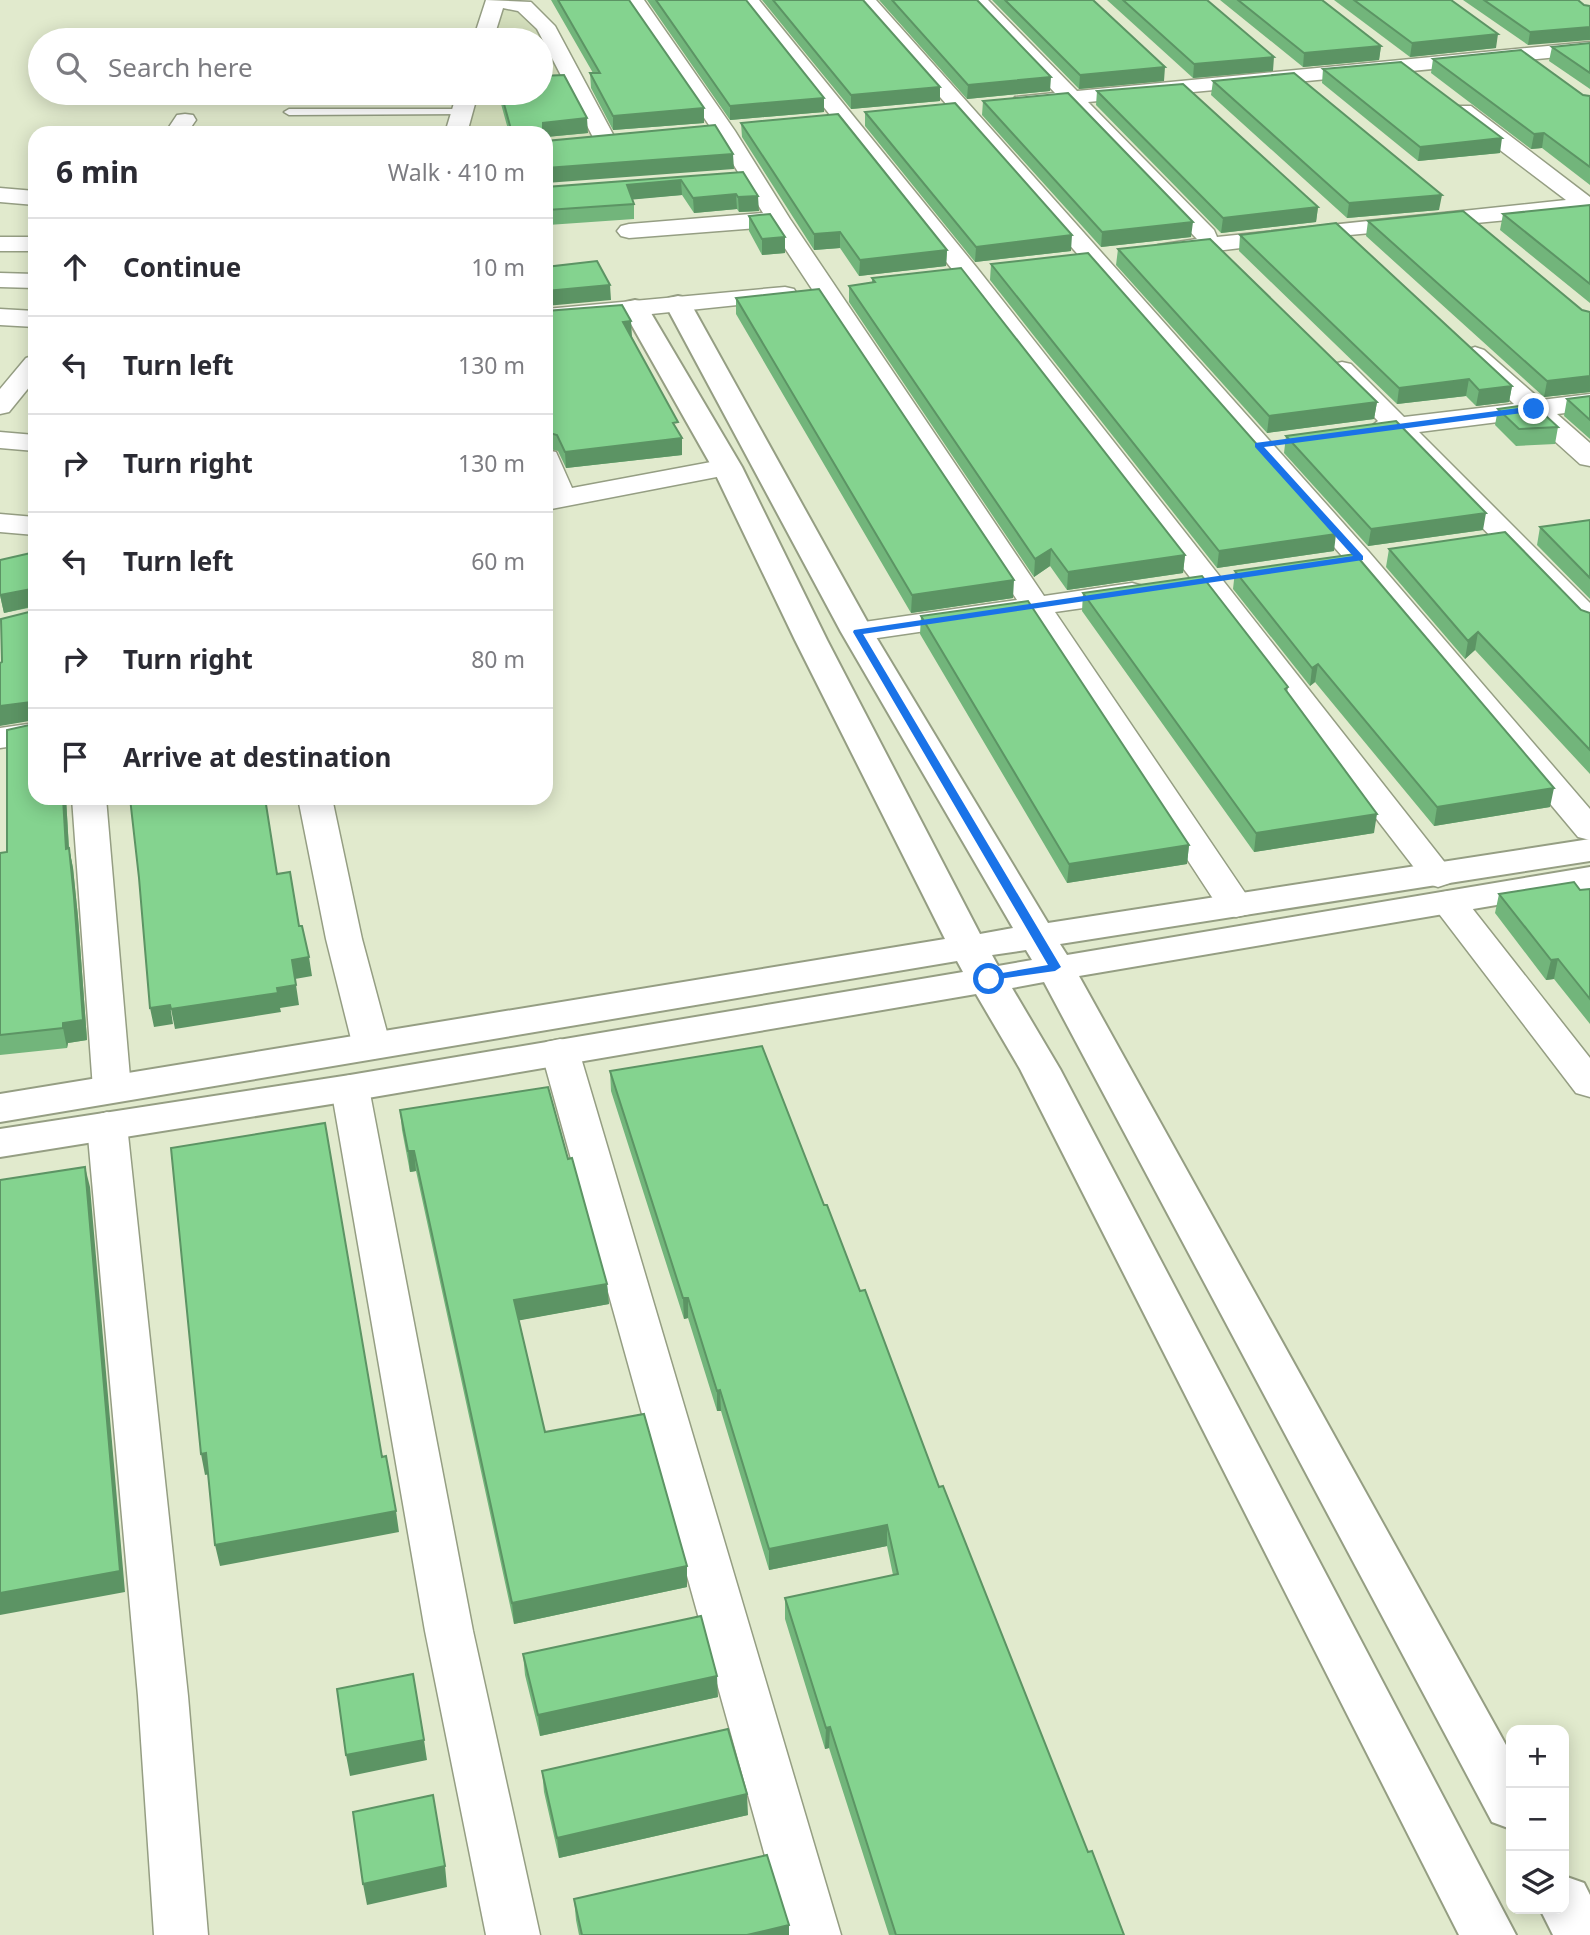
<!DOCTYPE html>
<html lang="en">
<head>
<meta charset="utf-8">
<style>
  body { margin:0; font-family:"Noto Sans",sans-serif; background:#f2f2f3; color:#2b2b33 }
  .controls { position:absolute; right:21px; bottom:21px; display:grid; overflow:hidden; border-radius:14px; box-shadow:0 4px 18px #0003 }
  .controls button { width:63px; height:63px; display:grid; place-items:center; padding:0; border:0; border-bottom:2px solid #e1e1e2; background:#fff; color:#2b2b33; font:35px sans-serif }
  .stop { position:absolute; width:21px; height:21px; margin:-16px; border:5px solid #1a73e8; border-radius:50%; background:#fff }
  .stop.end { background:#1a73e8; border-color:#fff; box-shadow:0 2px 7px #0008 }
  .list { margin:0; padding:0; list-style:none }
  h2 { display:flex; justify-content:space-between; align-items:center; height:91px; margin:0; padding:0 28px; font-size:30px }
  h2 small { font-size:23px; font-weight:400; color:#7c7c81 }
  .list li { display:grid; grid-template-columns:46px 1fr auto; gap:21px; align-items:center; box-sizing:border-box; height:98px; padding:0 28px; border-top:2px solid #e1e1e2 }
  .list b { display:block; font-size:26px; white-space:nowrap }
  .list em { font-size:23px; font-style:normal; color:#7c7c81 }
  .icon { flex:none; width:38px; height:38px; fill:none; stroke:currentColor; stroke-width:2; stroke-linecap:round; stroke-linejoin:round }
  .map { position:relative; flex:none; width:1590px; height:1935px; overflow:hidden }
  .search { position:absolute; background:#fff; box-shadow:0 4px 18px #0003; left:28px; top:28px; width:525px; height:77px; display:flex; align-items:center; gap:18px; box-sizing:border-box; padding:0 24px; border-radius:38px; color:#7c7c81; font-size:26px }
  .panel { position:absolute; background:#fff; box-shadow:0 4px 18px #0003; left:28px; top:126px; width:525px; height:679px; border-radius:21px }
  .map>svg:first-child { display:block }
  .built { fill:#d5e0bd }
  .lines { fill:none; stroke-linecap:round; stroke-linejoin:round }
  .service-casing { stroke:#959e83; stroke-width:3 }
  .minor-casing { stroke:#959e83; stroke-width:3 }
  .tertiary-casing { stroke:#959e83; stroke-width:4 }
  .service { fill:#fff; fill-rule:evenodd }
  .minor { fill:#fff; fill-rule:evenodd }
  .tertiary { fill:#fff; fill-rule:evenodd }
  .wall { fill:#72b57b }
  .shaded-wall { fill:#5c9464 }
  .building { fill:#84d38f; stroke:#5c9464; stroke-width:2 }
  .route { fill:#1a73e8 }
</style>
</head>
<body>
<div class="map">
<svg width="1590" height="1935" viewBox="0 0 1590 1935">
  <rect width="100%" height="100%" fill="#e1eacd"/>
  <path class="built" d="M502,4L517,9L534,23L596,138L546,141V133H466L477,93H541V40H492Z"/>
  <g class="lines">
    <defs>
      <path id="service" d="M462,109L466,110V114L289,115L284,112L289,109Z"/>
      <path id="minor" d="M486,0L531,2L555,26L616,140L613,145H597L537,29L518,11L503,8L493,40H473Z
        M624,0H644L735,131L790,219L1044,596L1132,583L1143,586L1147,592L1143,598L1132,601L1055,612L1254,906L1249,914L1236,917L1223,914L1028,616L857,641L846,639L842,632L846,625L857,623L1017,600L771,227L629,238L621,236L617,231L621,226L629,224L763,213L713,131Z
        M739,0H759L977,268L1450,869L1456,876L1450,883L1438,887L1426,883L959,278Z
        M855,0H876L1369,552L1590,809V840L1578,837L1349,564Z
        M967,0H988L1077,91L1590,42V54L1088,102L1214,230L1217,237L1566,200L1455,116L1452,111L1455,106H1471L1590,197V215L1582,213L1339,236L1166,257L1158,255L1154,250L1158,245L1197,239L1067,104L1023,108L1015,107L1012,102L1015,97L1055,93Z
        M457,93H478L467,133H445Z
        M185,114L193,115L196,120L187,133H165L177,115Z
        M0,188L35,191V205L0,202Z
        M0,237H35V251H0Z
        M0,273L35,274V288L0,287Z
        M785,287L794,289L797,294L794,299L546,325V309Z
        M0,309L35,311V327L0,325Z
        M1475,347L1484,350L1541,400L1590,394V410L1557,414L1590,443V466L1580,464L1529,418L1419,432L1590,603V629L1579,626L1391,435L1373,434L1369,428L1378,421L1329,370L1333,364L1342,362L1351,364L1404,417L1514,404L1462,355L1466,350Z
        M35,355V380L9,412L0,414V389L26,358Z
        M0,432L35,435V451L0,448Z
        M546,450L556,452L572,488L727,459L737,461L741,467L737,473L727,475L546,510Z
        M0,514L35,517V535L0,532Z
        M35,723V743L0,748V728Z
        M72,798H106L131,1089L126,1098L112,1102L98,1098L93,1089Z
        M298,798H332L362,939L391,1047L385,1056L372,1059L359,1056L353,1047L326,939Z
        M1448,891L1461,894L1590,1058V1097L1576,1093L1430,902L1435,894Z
        M560,1039L574,1042L579,1051L841,1935H787L541,1051L546,1042Z
        M350,1075L364,1079L369,1088L473,1631L540,1935H486L425,1631L331,1088L336,1079Z
        M107,1112L121,1116L127,1125L188,1696L208,1935H154L138,1696L87,1125L93,1116Z"/>
      <path id="tertiary" d="M678,296L687,298L691,304L873,632L1048,923L1590,839V861L1060,944L1067,955L1590,867V889L1079,976L1511,1754V1829L1492,1822L1044,982L1012,988L1060,1069L1516,1935H1459L1020,1069L976,994L350,1101L0,1157V1129L350,1075L963,972L957,961L0,1122V1094L945,939L795,640L712,467L622,308L626,302L635,300L644,302L648,308L742,467L827,640L980,934L1013,928L841,632L665,304L669,298ZM1026,950L1032,960L998,966L992,955Z
        M1564,1876L1584,1883L1590,1895V1935H1553L1540,1909H1564Z"/>
    </defs>
    <use href="#service" class="service-casing"/>
    <use href="#minor" class="minor-casing"/>
    <use href="#tertiary" class="tertiary-casing"/>
    <use href="#service" class="service"/>
    <use href="#minor" class="minor"/>
    <use href="#tertiary" class="tertiary"/>
  </g>
  <path class="wall" d="M551,0H629L704,108V123L613,130L591,88L590,73H593Z
    M647,0H746L824,112L730,120Z
    M762,0H863L940,87V101L851,109Z
    M879,0H977L1050,91L967,99Z
    M992,0H1093L1164,81L1079,89Z
    M1107,0H1207L1273,71L1193,78Z
    M1220,0H1322L1381,46L1379,60L1303,67Z
    M1334,0H1451L1496,48L1410,57Z
    M1463,0H1578L1528,45Z
    M1590,43V89L1549,61L1552,47Z
    M1433,59L1590,96V185L1542,148L1531,149L1431,73Z
    M1323,69L1500,153L1418,161L1322,83Z
    M1213,81L1439,210L1347,218L1211,95Z
    M1097,91L1318,207L1316,222L1221,233L1096,105Z
    M498,93H541L588,133L546,137V133H509Z
    M983,101L1191,237L1101,247L982,115Z
    M865,112L1071,251L975,262L865,126Z
    M741,123L947,250L946,266L859,276L840,248L814,250L742,137Z
    M743,172L759,211L739,212L737,209L694,213L682,195L632,199L634,204V219L548,225L546,218V187Z
    M1590,205V303L1500,230L1503,214Z
    M749,216L785,237V253L762,255L749,231Z
    M1368,221L1582,310L1590,312V392L1544,397L1366,236Z
    M1240,235L1512,386L1509,402L1476,406L1466,396L1397,404L1239,251Z
    M1118,249L1377,402L1374,419L1267,433L1116,265Z
    M991,264L1334,551L1217,568L990,280Z
    M872,278L1185,555L1183,573L1067,590L1050,566L1034,577L849,302V286L872,283Z
    M736,298L1013,598L911,613L736,314Z
    M546,311L632,337L678,432L682,455L566,468L558,451L546,448Z
    M1590,396V439L1564,416L1567,399Z
    M1498,409L1558,427L1555,444L1516,446L1495,425Z
    M1286,436L1483,530L1368,546L1284,453Z
    M1590,520V599L1537,545L1540,527Z
    M1389,549L1590,613V774L1475,650L1465,659L1386,567Z
    M35,552V798H66L69,848L73,868L78,917L87,1040L68,1043L67,1048L0,1055V853L7,852L34,724V721L2,662L33,611V607L4,613L0,595Z
    M1235,571L1550,807L1434,826L1315,682L1310,686L1233,589Z
    M1083,593L1288,687L1287,693L1374,833L1254,852L1082,611Z
    M921,616L1189,845L1187,864L1067,883L920,634Z
    M1590,889V1024L1554,979L1546,980L1495,913L1499,894L1580,890Z
    M610,1071L824,1205L860,1291L939,1487L1088,1852L1124,1935H889L829,1748L825,1749L785,1619V1598L893,1575L887,1546L769,1570L721,1411H717L688,1318L684,1319L611,1091Z
    M400,1110L568,1159L607,1284L609,1304L519,1320L545,1432L687,1566V1587L514,1624L416,1171L410,1172L402,1130Z
    M523,1654L718,1697L540,1736L525,1675Z
    M542,1771L748,1815L559,1858L544,1792Z
    M574,1899L789,1935H579L576,1920Z"/>
  <path class="shaded-wall" d="M1590,27V40L1528,45L1530,32Z
    M1498,34L1496,48L1410,57L1412,43Z
    M1381,46L1379,60L1303,67L1304,53Z
    M1274,57L1273,71L1193,78L1194,64Z
    M1165,67L1164,81L1079,89L1080,75Z
    M1051,77L1050,91L967,99L968,85Z
    M940,87V101L851,109V95Z
    M824,98V112L730,120V106Z
    M704,108V123L613,130V116Z
    M587,118L588,133L546,137V133H543V123Z
    M1544,133L1542,148L1531,149L1534,134Z
    M1502,138L1500,153L1418,161L1420,147Z
    M733,154L734,169L546,183V168Z
    M681,180L682,195L628,200L627,185Z
    M736,194L737,209L694,213L693,198Z
    M1442,195L1439,210L1347,218L1349,203Z
    M758,196L759,211L739,212L738,197Z
    M1318,207L1316,222L1221,233L1223,218Z
    M1193,222L1191,237L1101,247L1102,232Z
    M840,232V248L814,250V234Z
    M1072,235L1071,251L975,262L976,247Z
    M785,237V253L762,255V239Z
    M947,250L946,266L859,276L860,260Z
    M610,285L611,300L546,306V291Z
    M631,321L632,337H624L623,322Z
    M1590,376V392L1544,397L1547,381Z
    M1469,379L1466,396L1397,404L1399,388Z
    M1512,386L1509,402L1476,406L1479,390Z
    M1377,402L1374,419L1267,433L1269,416Z
    M682,438V455L566,468L565,452Z
    M1486,513L1483,530L1368,546L1371,529Z
    M1336,534L1334,551L1217,568L1219,551Z
    M1051,549L1050,566L1034,577L1035,559Z
    M1185,555L1183,573L1067,590L1068,572Z
    M1014,580L1013,598L911,613L912,595Z
    M31,589L34,606L4,613L0,595Z
    M1478,632L1475,650L1465,659L1468,641Z
    M1318,664L1315,682L1310,686L1312,668Z
    M31,702L35,720L0,726V706Z
    M1554,788L1550,807L1434,826L1437,807Z
    M63,798H66L70,868L66,849Z
    M1377,814L1374,833L1254,852L1256,833Z
    M1189,845L1187,864L1067,883L1069,864Z
    M69,848L73,868L78,917L87,1040L68,1043L67,1048L63,1028Z
    M309,957L312,976L295,979L292,960Z
    M1558,959L1554,979L1546,980L1551,960Z
    M296,985L299,1005L280,1008L281,1012L175,1029L171,1009L277,988Z
    M170,1005L173,1024L154,1027L150,1008Z
    M408,1151H414L416,1171L410,1172Z
    M85,1167L90,1187L125,1592L0,1615V1593Z
    M607,1284L609,1304L516,1321L514,1300Z
    M683,1298H688V1318L684,1319Z
    M720,1390L721,1411H717V1391Z
    M206,1453L210,1474L205,1475L201,1454Z
    M396,1511L399,1532L220,1566L215,1545Z
    M887,1525V1546L769,1570V1549Z
    M687,1566V1587L514,1624L512,1603Z
    M717,1676L718,1697L540,1736L538,1715Z
    M830,1727L829,1748L825,1749L826,1728Z
    M424,1740L427,1760L350,1776L346,1755Z
    M747,1794L748,1815L559,1858L557,1838Z
    M445,1866L447,1887L367,1905L363,1884Z
    M789,1925V1935H747Z"/>
  <path class="building" d="M558,0H629L704,108L613,116L590,73H600Z
    M656,0H746L824,98L730,106Z
    M773,0H863L940,87L851,95Z
    M892,0H977L1051,77L968,85Z
    M1005,0H1093L1165,67L1080,75Z
    M1123,0H1207L1274,57L1194,64Z
    M1238,0H1322L1381,46L1304,53Z
    M1354,0H1451L1498,34L1412,43Z
    M1484,0H1578L1584,5L1590,6V27L1530,32Z
    M1590,43V73L1552,47Z
    M1521,50L1583,95L1590,96V167L1544,133L1534,134L1433,59Z
    M1401,62L1502,138L1420,147L1323,69Z
    M1294,73L1442,195L1349,203L1213,81Z
    M564,75L587,118L543,123V133H512L501,93H541V76Z
    M1183,84L1318,207L1223,218L1097,91Z
    M1068,93L1193,222L1102,232L983,101Z
    M955,103L1072,235L976,247L865,112Z
    M838,114L947,250L860,260L840,232L814,234L741,123Z
    M715,125L733,154L546,168V141Z
    M743,172L758,196L738,197L736,194L693,198L681,180L627,185L634,204L547,210L546,206V187Z
    M1590,205V284L1503,214Z
    M1463,211L1582,310L1590,312V376L1547,381L1368,221Z
    M770,214L785,237L762,239L749,216Z
    M1336,223L1512,386L1479,390L1469,379L1399,388L1240,235Z
    M1210,239L1377,402L1269,416L1118,249Z
    M1088,253L1336,534L1219,551L991,264Z
    M597,261L610,285L546,291V267Z
    M961,268L1185,555L1068,572L1051,549L1035,559L849,286L875,282L872,278Z
    M819,289L1014,580L912,595L736,298Z
    M622,305L631,321L623,322L678,422L673,423L682,438L565,452L557,435L546,432V311Z
    M1590,396V420L1567,399Z
    M1533,404L1558,427L1519,429L1498,409Z
    M1396,421L1486,513L1371,529L1286,436Z
    M1590,520V578L1540,527Z
    M1505,532L1581,610L1590,613V750L1478,632L1468,641L1389,549Z
    M35,552V798H63L66,849L69,848L74,897L83,1020L63,1023V1028L0,1035V853L7,852V730L34,724V704L31,702L0,706V663L2,662L1,619L33,611L34,591L31,589L0,595V560Z
    M1355,554L1554,788L1437,807L1318,664L1312,668L1235,571Z
    M1202,576L1288,687L1285,689L1377,814L1256,833L1083,593Z
    M1028,601L1189,845L1069,864L921,616Z
    M130,798H265L277,874L290,872L299,926H302L309,957L292,960L296,985L277,988L278,993L171,1009L170,1005L150,1008L139,878Z
    M1574,882L1580,890L1590,889V999L1558,959L1551,960L1499,894Z
    M762,1046L824,1205H827L860,1291L865,1290L939,1487L943,1486L1088,1852L1092,1851L1124,1935H896L830,1727L826,1728L785,1598L898,1574L887,1525L769,1549L720,1390L717,1391L688,1298H683L610,1071Z
    M548,1087L568,1159L572,1158L607,1284L514,1300L545,1432L644,1414L687,1566L512,1603L414,1151H408L400,1110Z
    M325,1123L382,1457L386,1456L396,1511L215,1545L206,1453L201,1454L171,1148Z
    M85,1167L120,1571L0,1593V1180Z
    M701,1616L717,1676L538,1715L523,1654Z
    M413,1674L424,1740L346,1755L337,1689Z
    M728,1729L747,1794L557,1838L542,1771Z
    M433,1795L445,1866L363,1884L353,1812Z
    M767,1855L789,1925L747,1935H582L574,1899Z"/>
  <path class="route" d="M1534,406L1537,411L1264,447L1363,556V560L863,634L1061,967L1055,971L985,981V976L1048,965L853,632L854,630L1353,556L1255,447V443Z"/>
</svg>
<div class="controls">
<button>+</button>
<button>−</button>
<button><svg class="icon" aria-label="layers" viewBox="0 0 24 24"><path d="M12 4l9 5-9 5-9-5zM3 14l9 5 9-5"/></svg></button>
</div>
<div class="stop" style="left:989px;top:979px"></div>
<div class="stop end" style="left:1534px;top:409px"></div>
<div class="search"><svg class="icon" aria-label="search" viewBox="0 0 24 24"><circle cx="10" cy="10" r="6"/><path d="M15 15l6 6"/></svg>Search here</div>
<section class="panel">
<h2>6 min<small>Walk · 410 m</small></h2>
<ul class="list">
<li><svg class="icon" aria-label="ahead" viewBox="0 0 24 24"><path d="M12 20V5M6 11l6-6 6 6"/></svg><div><b>Continue</b></div><em>10 m</em></li>
<li><svg class="icon" aria-label="left" viewBox="0 0 24 24"><path d="M17 20v-9H6M10 6l-5 5 5 5"/></svg><div><b>Turn left</b></div><em>130 m</em></li>
<li><svg class="icon" aria-label="right" viewBox="0 0 24 24"><path d="M7 20v-9h11M14 6l5 5-5 5"/></svg><div><b>Turn right</b></div><em>130 m</em></li>
<li><svg class="icon" aria-label="left" viewBox="0 0 24 24"><path d="M17 20v-9H6M10 6l-5 5 5 5"/></svg><div><b>Turn left</b></div><em>60 m</em></li>
<li><svg class="icon" aria-label="right" viewBox="0 0 24 24"><path d="M7 20v-9h11M14 6l5 5-5 5"/></svg><div><b>Turn right</b></div><em>80 m</em></li>
<li><svg class="icon" aria-label="arrive" viewBox="0 0 24 24"><path d="M6 21V4h12l-3 4 3 4H6"/></svg><div><b>Arrive at destination</b></div></li>
</ul>
</section>
</div>
</body>
</html>
